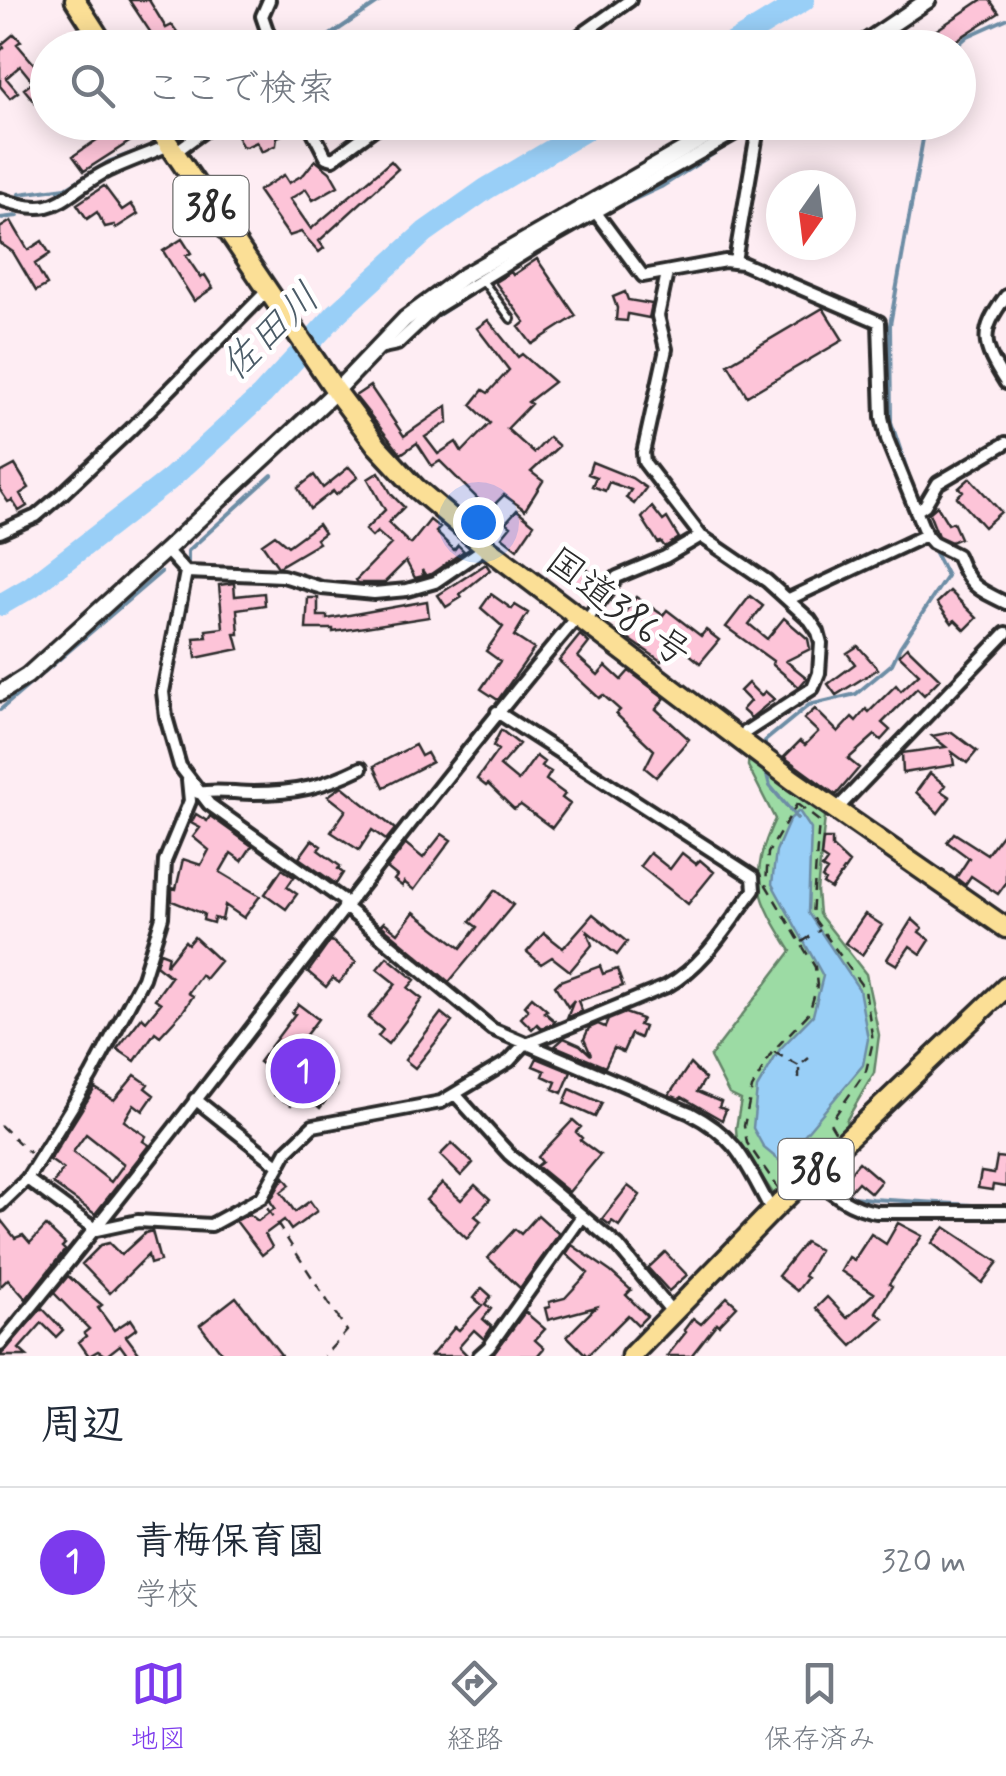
<!DOCTYPE html>
<html lang="ja">
<head>
<meta charset="utf-8">
<style>
  body { margin:0; font-family:Mynerve,"Klee One",sans-serif; background:#f2f2f3; color:#1f2937 }
  .compass { position:absolute; left:766px; top:170px; width:90px; height:90px; border-radius:50%; background:#fff; box-shadow:0 5px 25px #0003; rotate:194deg }
  .you { position:absolute; left:478px; top:522px; width:35px; height:35px; margin:-25px; border:8px solid #fff; border-radius:50%; background:#1a73e8; box-shadow:0 0 0 15px #1a73e833 }
  .badge { display:grid; place-items:center; width:65px; height:65px; border-radius:50%; background:#7c3aed; color:#fff; font-size:32px; font-weight:700 }
  .pin { position:absolute; translate:-50% -50%; border:5px solid #fff; box-shadow:0 2px 10px #0006 }
  .list { margin:0; padding:0; list-style:none }
  h2 { display:flex; justify-content:space-between; align-items:center; height:130px; margin:0; padding:0 40px; font-size:42px }
  h2 small { font-size:32px; font-weight:400; color:#747a83 }
  .list li { display:grid; grid-template-columns:65px 1fr auto; gap:30px; align-items:center; box-sizing:border-box; height:150px; padding:0 40px; border-top:2px solid #e0e1e3 }
  .list b { display:block; font-size:38px; white-space:nowrap }
  .list p { margin:0; font-size:32px; white-space:nowrap; color:#747a83 }
  .list em { font-size:32px; font-style:normal; color:#747a83 }
  .icon { flex:none; width:55px; height:55px; fill:none; stroke:currentColor; stroke-width:2; stroke-linecap:round; stroke-linejoin:round }
  .map { position:relative; flex:none; width:1006px; height:1356px; overflow:hidden }
  .search { position:absolute; background:#fff; box-shadow:0 5px 25px #0003; left:30px; right:30px; top:30px; height:110px; display:flex; align-items:center; gap:25px; box-sizing:border-box; padding:0 35px; border-radius:55px; color:#747a83; font-size:38px }
  .sheet { height:280px; background:#fff }
  nav { display:flex; justify-content:space-around; align-items:center; box-sizing:border-box; height:140px; border-top:2px solid #e0e1e3; background:#fff; font-size:28px; color:#747a83 }
  nav a { display:grid; justify-items:center; gap:5px }
  nav .on { color:#7c3aed }
  .map>svg:first-child { display:block }
  .green { fill:#9cdba4; stroke:#648368; stroke-width:2.5 }
  .water { fill:#99cff7; stroke:#6d8da5; stroke-width:2.5 }
  .lines { fill:none; stroke-linecap:round; stroke-linejoin:round }
  .stream { stroke:#6d8da5; stroke-width:4 }
  .river { stroke:#99cff7; stroke-width:22 }
  .building { fill:#fdc4d8; stroke:#2b2b2b; stroke-width:2.5; fill-rule:evenodd }
  .lane-casing { stroke:#2b2b2b; stroke-width:12 }
  .street-casing { stroke:#2b2b2b; stroke-width:18 }
  .secondary-casing { stroke:#2b2b2b; stroke-width:21 }
  .highway-casing { stroke:#2b2b2b; stroke-width:25 }
  .path { stroke:#2b2b2b; stroke-width:2.5; stroke-dasharray:10 8; stroke-linecap:butt }
  .lane { stroke:#fff; stroke-width:5 }
  .street { stroke:#fff; stroke-width:10 }
  .secondary { stroke:#fff; stroke-width:14 }
  .highway { stroke:#fbdf96; stroke-width:18 }
  .labels { text-anchor:middle; stroke-width:9; stroke-linejoin:round; paint-order:stroke }
  .shield { fill:#fff; stroke:#6b6b6b; stroke-width:2.5 }
  .shield-label { font-size:35px; font-weight:bold; fill:#2b2b2b }
  .street-label { font-size:38px; fill:#2b2b2b; stroke:#fff }
  .water-label { font-size:40px; font-style:italic; fill:#4c5c68; stroke:#fff }
</style>
</head>
<body>
<div class="map">
<svg width="1006" height="1356" viewBox="0 0 1006 1356">
  <rect width="100%" height="100%" fill="#feedf3"/>
  <filter id="ink" filterUnits="userSpaceOnUse"><feTurbulence type="fractalNoise" baseFrequency=".01" numOctaves="2"/><feDisplacementMap in="SourceGraphic" scale="20" xChannelSelector="R" yChannelSelector="G"/><feConvolveMatrix kernelMatrix="1 2 1 2 8 2 1 2 1" color-interpolation-filters="sRGB"/></filter>
  <g filter="url(#ink)">
    <path class="green" d="M749,754L826,808L817,891L819,914L866,974L879,1035L874,1073L846,1121L850,1133L777,1199L737,1141L736,1128L741,1100L729,1094L710,1057L791,951C758,898 747,879 775,819L748,766Z"/>
    <path class="water" d="M799,811L811,829L808,913L859,989L868,1039L863,1065L795,1146L796,1160L791,1170L764,1148L753,1128L757,1088L780,1049L813,1015L823,976L772,884L776,851L790,819Z"/>
    <g class="lines">
      <path class="stream" d="M311,48L382,0
        M954,48L968,36L1006,19
        M179,137L200,122
        M19,194L66,188L110,161L153,145
        M601,215L661,187L754,128
        M0,218L18,216
        M427,322L550,244
        M916,497L891,422L890,325L926,122
        M923,512L933,535
        M188,567V551L272,475
        M0,710L161,572
        M765,750V741L809,705L856,694L892,664L900,647L947,576L933,549
        M764,764L770,786L797,818
        M833,1187L854,1197L872,1199L1006,1207"/>
      <path class="river" d="M725,48L804,0
        M0,605L31,587L169,480L262,395L337,313L425,232L486,189L599,122"/>
    </g>
    <path class="building" d="M129,0H149L166,28L172,25L177,32L161,42L164,48H133L153,36Z
      M981,0H990L999,13L944,48H910Z
      M14,34L21,41L17,44L35,65L48,55V92L35,102L24,89L33,82L20,66L6,78L18,92L10,98L0,86V51L4,47L2,44Z
      M89,122H118L121,127L132,122L140,135L84,171L73,156L98,139Z
      M241,122H253L261,131L278,122H299L301,127L277,137L276,145L262,152L257,142L246,147L242,146L233,127Z
      M315,160L330,172L338,186L313,200L306,189L290,199L311,229L391,161L398,169L319,241L324,248L319,252L301,232L289,236L258,191L284,175L289,183L304,174Z
      M104,186L122,210L131,204L138,214L116,228L114,225L105,227L97,212L87,219L77,204Z
      M11,221L28,250L42,241L50,254L35,264L47,285L36,291L13,252L0,243V228Z
      M182,239L191,253L186,256L201,278L205,275L213,288L194,301L163,251Z
      M537,259L576,316L532,344L519,327L525,322L495,282L511,272L513,275Z
      M625,292L628,300L652,304L649,318L628,314L627,321L616,320L617,308L613,297Z
      M823,308L843,340L747,396L728,364Z
      M488,320L518,357L522,354L554,382L528,402L531,404L507,429L534,453L549,437L559,446L531,472L543,481L525,510L504,495L489,510L440,461L432,466L417,443L401,454L355,396L370,386L404,436L447,406L448,422L425,437L438,454L456,442L462,452L490,423L471,405L483,390L488,393L509,370L477,328Z
      M592,462L632,478L646,488L634,504L626,498L631,490L609,482L605,491L592,486L596,477L588,474Z
      M15,465L29,488L20,494L27,506L19,511L12,500L8,502L0,490V473Z
      M349,467L358,477L336,495L333,491L310,509L298,488L314,475L323,488Z
      M379,472L392,495L404,507L388,523L408,542L411,544L430,520L440,528L436,532L454,550L458,545L464,551L431,574L426,576L422,570L423,576L415,578L406,561L384,583H358L356,580L391,544L377,532L372,537L365,530L385,510L368,479Z
      M970,478L1001,512L984,527L957,497L963,491L959,488Z
      M937,506L948,524L953,522L960,538L951,542L938,536L929,513Z
      M652,507L663,521L667,518L679,538L665,547L661,542L658,543L642,518Z
      M517,510L534,524L517,549L502,537L511,526L506,522Z
      M318,524L324,533L316,539L319,543L278,567L262,544L275,535L288,546Z
      M570,555L590,572L578,587L557,571Z
      M486,564L490,570L460,594L462,597L446,607L438,595Z
      M234,583L235,596L264,593L265,605L237,609L239,634H235L239,649L196,658L194,638L207,637L206,630L223,628L219,585Z
      M950,591L977,618L965,630L955,620L952,623L937,603Z
      M491,594L512,609L515,605L528,613L514,636L534,649L498,700L481,689L500,661L486,651L503,627L481,608Z
      M750,596L763,606L749,624L767,639L784,618L808,639L810,649L786,661L807,678L799,687L772,664L773,661L726,627Z
      M636,597L663,615L667,610L701,636L706,630L719,640L700,663L675,642L661,661L619,632L625,623L620,619Z
      M308,598H318V616H327V619L427,601L429,617L333,632V629H306Z
      M580,635L589,643L578,657L598,675L606,666L621,680L629,671L665,698L656,709L689,739L656,777L645,768L654,750L616,714L620,710L603,695L599,698L559,661Z
      M858,646L878,669L836,695L828,684L855,664L847,653Z
      M907,647L940,679L924,695L917,688L882,723L890,730L881,740L875,735L848,759L859,768L836,795L784,757L800,741L805,745L818,732L804,719L815,709L838,732L852,717L856,721L866,709L869,712L896,685L901,691L919,674L899,655Z
      M748,683L761,696L765,691L774,699L751,718L742,710L750,701L740,691Z
      M501,730L519,744L500,766L518,781L536,756L544,762L541,766L551,772L546,780L565,794L562,798L570,804L552,828L521,805L514,809L488,784L486,786L477,779L498,750L493,746Z
      M952,732L977,751L967,763L952,752L954,765L903,773L902,753L946,747L932,736Z
      M415,745L421,756L427,753L432,762L384,787L374,766Z
      M930,773L945,785L941,791L950,797L938,813L916,792Z
      M342,786L395,829L386,840L372,830L359,850L331,832L346,810L328,796Z
      M196,814L207,821L210,816L252,846L242,861L231,853L220,872L260,896L244,918L225,905L222,920L214,918L213,923L203,920L204,914L172,901V888L176,889L183,859L201,865L209,850L193,837L200,828L191,823Z
      M1006,829V883L998,894L971,876L965,885L956,878L969,858L947,842L954,833L987,854Z
      M442,834L451,840L414,890L404,882L402,886L394,880L397,876L387,868L406,844L423,858Z
      M823,839H832V847L849,863L831,889L823,884L825,881L822,878L827,871L822,868L827,861L821,857Z
      M312,840L321,846L318,850L340,866L338,869L343,873L336,884L299,858Z
      M650,853L670,869L682,853L696,864L700,860L714,872L688,904L640,866Z
      M282,869L294,877L287,887L297,894L286,909L265,894Z
      M495,890L513,905L449,982L381,925L384,922L398,933L414,912L461,948L477,927L470,922Z
      M593,914L627,942L617,955L587,931L592,945L570,971L552,957L541,964L527,952L544,933L563,948Z
      M865,914L882,925L862,955L845,943Z
      M912,919L922,928L919,932L930,940L921,954L910,946L897,965L887,959Z
      M194,937L220,961L205,979L201,975L188,993L193,996L184,1010L160,1036L155,1032L135,1061L117,1049L142,1017L146,1021L161,1003L155,999L171,977L156,965L160,952L168,955L166,965L185,941L188,944Z
      M331,940L356,962L339,983L333,978L326,987L308,972Z
      M387,957L415,980L408,988L422,999L388,1044L378,1036L383,1030L368,1018L396,984L377,969Z
      M600,966L603,974L617,969L623,986L578,1001L582,1011L567,1018L574,1000L568,1007L555,986L560,981Z
      M532,997L547,1010L544,1012L555,1021L553,1024L541,1028L537,1024L532,1029L521,1018L528,1010L524,1006Z
      M298,1004L318,1019L302,1040L310,1046L298,1062L324,1081L327,1078L337,1086L320,1108L301,1093L291,1105L274,1095L281,1086L264,1072L267,1068L259,1062L295,1014L292,1013Z
      M441,1013L452,1022L415,1068L405,1060Z
      M625,1013L642,1019L639,1025L644,1027L640,1038L631,1034L623,1052L614,1048L605,1067L555,1046L564,1038L580,1045L591,1055L584,1039L589,1028L598,1024L605,1027L608,1020Z
      M537,1058L571,1072L562,1093L553,1089L556,1082L543,1076L545,1071L533,1066Z
      M690,1064L705,1079L697,1092L721,1102L719,1107L726,1110L722,1120L682,1097L680,1099L669,1095Z
      M135,1075L148,1084L145,1088L154,1095L143,1111L134,1104L124,1121L146,1136L143,1141L149,1145L95,1214L53,1184L63,1169L50,1160L95,1088L114,1100ZM86,1134L124,1164L111,1182L73,1152Z
      M570,1089L602,1103L595,1117L564,1103Z
      M573,1120L581,1127L576,1132L582,1138L580,1140L600,1155L569,1192L537,1166L542,1162L538,1157Z
      M452,1143L473,1163L461,1176L440,1155Z
      M997,1157L1006,1158V1187L993,1185L992,1190L978,1188L981,1172L994,1174Z
      M859,1162L881,1181L871,1193L858,1182L850,1191L841,1183Z
      M284,1177L290,1185L281,1192L295,1212L310,1201L317,1211L291,1230L284,1220L265,1234L272,1247L262,1255L236,1221L249,1214L258,1221L275,1208L270,1201Z
      M442,1183L461,1200L475,1185L490,1199L475,1216L481,1221L467,1239L426,1200Z
      M628,1186L640,1195L619,1226L612,1221L610,1225L602,1219Z
      M538,1215L559,1234L520,1288L488,1258L515,1229L521,1234Z
      M0,1219L15,1238L23,1235L30,1243L46,1226L65,1244L62,1247L65,1250L26,1299L8,1279L0,1287Z
      M898,1223L922,1236L889,1284L892,1286L876,1312L883,1318L852,1346L816,1308L827,1297L847,1318L874,1293L841,1271L849,1257L854,1260L871,1234L886,1244Z
      M945,1227L998,1262L982,1283L932,1243Z
      M152,1231L160,1261L150,1264L148,1255L110,1293L82,1264L101,1245L109,1243L121,1255L145,1233Z
      M805,1242L819,1250L804,1276L807,1278L797,1291L778,1276Z
      M572,1245L611,1272L631,1290L626,1295L647,1316L638,1325L628,1315L587,1356L567,1336L596,1307L548,1320L545,1308L550,1307L549,1302L565,1298L588,1273L566,1254Z
      M665,1252L687,1275L669,1291L648,1268Z
      M68,1276L102,1305L98,1308L114,1330L131,1319L137,1328L126,1336L141,1356H128L120,1345L106,1356L98,1351L89,1356L79,1342L86,1336L84,1333L89,1329L54,1293Z
      M482,1288L491,1296L485,1304L491,1309L483,1319L492,1327L484,1339L474,1330L459,1347L468,1356H431L455,1327L459,1330L482,1305L474,1298Z
      M236,1297L282,1356H224L200,1325Z
      M727,1297L737,1306L719,1325L717,1323L691,1356H667L686,1332L684,1330L693,1318L701,1324Z
      M42,1308L63,1330L56,1337L42,1323L19,1349L27,1356H0Z
      M525,1312L545,1329L535,1340L544,1348L537,1356H492Z"/>
    <g class="lines">
      <defs>
        <path id="lane" d="M483,281L511,319"/>
        <path id="street" d="M269,0L262,16L273,48
          M557,48L575,39L630,0
          M308,122L326,157L333,159L375,128L389,122
          M174,153L216,122
          M0,199C62,221 61,193 109,170C129,161 149,154 169,145
          M597,214L643,276L725,261L742,263L879,322L882,417L887,439L926,535L933,543L957,555C969,586 977,589 1006,603
          M735,261L759,122
          M667,273L658,316L666,349L643,453L644,462L701,536L767,581L810,620L818,632L821,643L819,673L813,688L738,737
          M1006,296C978,334 982,344 1006,383
          M378,348L397,344L434,309L533,248L755,122
          M916,511L925,505L938,483L1006,443
          M0,532L36,516L62,494L131,429L268,290
          M166,550L186,572L283,576L322,588L374,593L407,590L435,582L486,547
          M186,572L163,692L166,717L180,766L209,804L347,903
          M789,599L926,535
          M587,620L617,577L665,557L701,536
          M198,793C216,789 234,793 253,793C297,793 322,787 361,768
          M836,810L1006,633
          M344,906L492,1029L690,1113C740,1139 746,1165 772,1211
          M455,1094L509,1154L618,1246L673,1313
          M195,1099L279,1166
          M810,1175C832,1193 848,1207 876,1212H1006
          M27,1179L96,1230L138,1221L211,1225L262,1197L287,1151L313,1126L441,1102L509,1061L524,1045L667,986C705,965 728,924 754,890L753,877L497,712
          M0,1205L27,1179L91,1076L143,978L162,917L165,861L190,801L188,780
          M0,1345C199,1106 379,853 579,615
          M479,1356L489,1347L582,1216"/>
        <path id="secondary" d="M857,48L928,0
          M0,693L27,676L166,550L336,391L405,319L465,275L731,122"/>
        <path id="highway" d="M75,0L106,48
          M154,122L336,391L377,446L416,488L486,547L793,780L1006,928
          M631,1356L772,1211L1006,987"/>
      </defs>
      <use href="#lane" class="lane-casing"/>
      <use href="#street" class="street-casing"/>
      <use href="#secondary" class="secondary-casing"/>
      <use href="#highway" class="highway-casing"/>
      <path class="path" d="M797,804L819,821L812,916L865,990L873,1041L866,1071L830,1123L836,1133L779,1189L747,1143L744,1126L752,1088L772,1052L809,1013L817,986L815,967L766,885L768,853Z
        M802,942L820,930
        M774,1052L799,1066
        M799,1079V1066L809,1058
        M0,1125L30,1153
        M267,1208L347,1331L324,1356"/>
      <use href="#lane" class="lane"/>
      <use href="#street" class="street"/>
      <use href="#secondary" class="secondary"/>
      <use href="#highway" class="highway"/>
    </g>
  </g>
  <g class="labels">
    <g class="shield">
      <rect x="173.5" y="176" width="75" height="60" rx="8"/>
      <rect x="778.5" y="1139" width="75" height="60" rx="8"/>
    </g>
    <g class="shield-label">
      <text x="211" y="218">386</text>
      <text x="816" y="1181">386</text>
    </g>
    <g class="street-label">
      <text transform="translate(619 606) rotate(37)" y="13">国道386号</text>
    </g>
    <g class="water-label">
      <text transform="translate(269 331) rotate(-44)" y="14">佐田川</text>
    </g>
  </g>
</svg>
<svg class="compass" viewBox="-18 -18 36 36"><path d="M0-13l5 13h-10z" fill="#e53935"/><path d="M0 13l5-13h-10z" fill="#747a83"/></svg>
<div class="you"></div>
<div class="pin badge" style="left:303px;top:1071px">1</div>
<div class="search"><svg class="icon" aria-label="search" viewBox="0 0 24 24"><circle cx="10" cy="10" r="6"/><path d="M15 15l6 6"/></svg>ここで検索</div>
</div>
<section class="sheet">
<h2>周辺<small></small></h2>
<ul class="list">
<li><span class="badge">1</span><div><b>青梅保育園</b><p>学校</p></div><em>320 m</em></li>
</ul>
</section>
<nav>
<a class="on"><svg class="icon" aria-label="map" viewBox="0 0 24 24"><path d="M3 6l6-2 6 2 6-2v14l-6 2-6-2-6 2zM9 4v14M15 6v14"/></svg>地図</a>
<a><svg class="icon" aria-label="directions" viewBox="0 0 24 24"><path d="M12 3l9 9-9 9-9-9zM9 14v-3h6M13 9l2 2-2 2"/></svg>経路</a>
<a><svg class="icon" aria-label="saved" viewBox="0 0 24 24"><path d="M7 4h10v16l-5-4-5 4z"/></svg>保存済み</a>
</nav>
</body>
</html>
